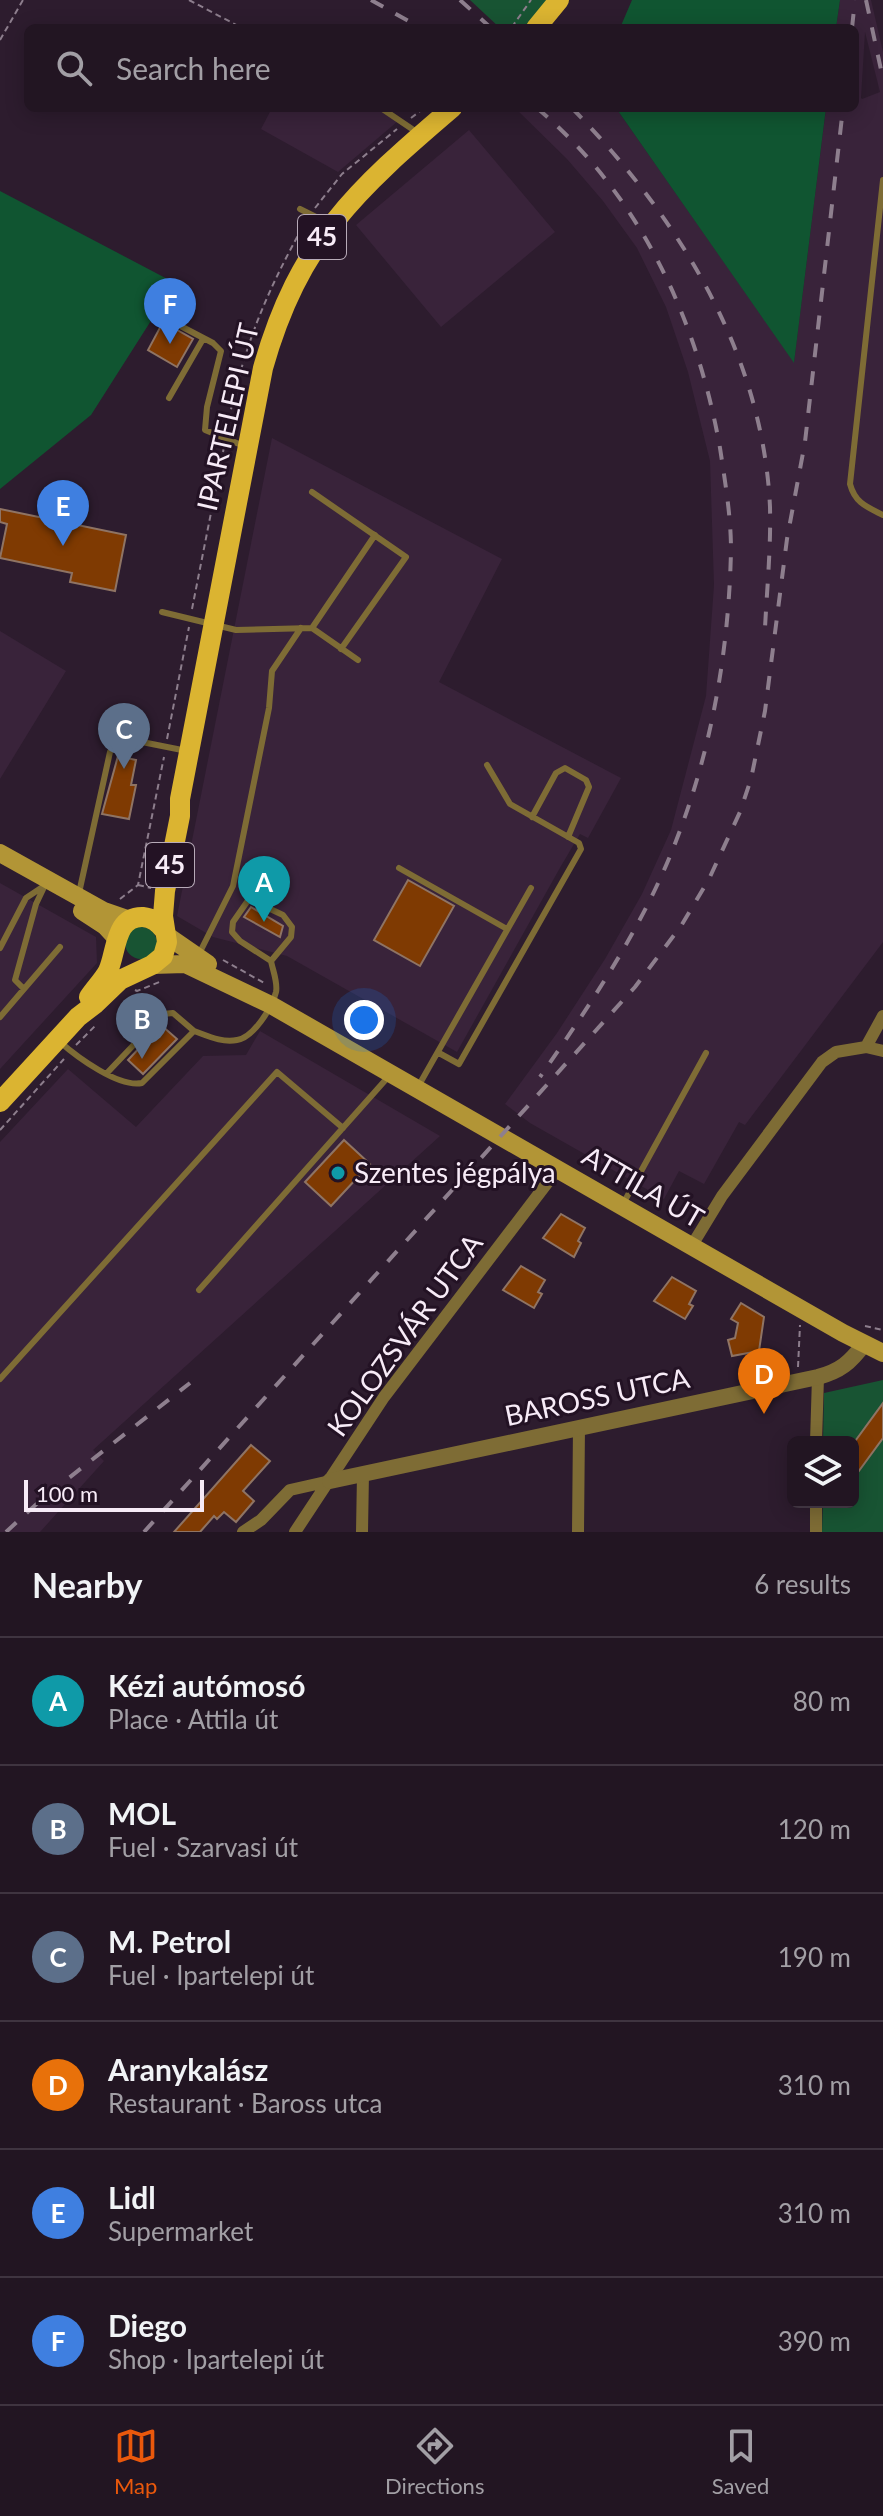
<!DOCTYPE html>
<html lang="en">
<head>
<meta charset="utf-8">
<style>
  body { margin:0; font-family:Lato,sans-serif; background:#2a1e2a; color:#f1f3f6 }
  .controls { position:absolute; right:24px; bottom:24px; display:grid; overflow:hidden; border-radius:12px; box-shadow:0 4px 20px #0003 }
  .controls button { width:72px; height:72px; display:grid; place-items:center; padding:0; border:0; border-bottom:2px solid #3f3440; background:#221522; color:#f1f3f6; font:40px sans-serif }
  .scale { position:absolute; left:24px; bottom:20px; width:180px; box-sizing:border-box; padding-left:8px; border:4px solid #f7ebf7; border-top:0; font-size:22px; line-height:28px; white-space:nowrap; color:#f7ebf7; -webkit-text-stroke:6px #231224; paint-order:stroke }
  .you { position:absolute; left:364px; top:1020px; width:28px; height:28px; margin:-20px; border:6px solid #fff; border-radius:50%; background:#1a73e8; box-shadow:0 0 0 12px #1a73e833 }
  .badge { display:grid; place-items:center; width:52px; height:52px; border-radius:50%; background:#ea580c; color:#fff; font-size:26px; font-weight:700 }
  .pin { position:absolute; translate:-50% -66px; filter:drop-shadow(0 2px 4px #0008) }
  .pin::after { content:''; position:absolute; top:42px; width:28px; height:24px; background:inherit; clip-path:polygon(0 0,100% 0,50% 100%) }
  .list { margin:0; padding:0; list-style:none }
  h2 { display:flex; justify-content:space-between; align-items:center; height:104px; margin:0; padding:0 32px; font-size:34px }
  h2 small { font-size:26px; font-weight:400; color:#a29fa5 }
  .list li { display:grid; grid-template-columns:52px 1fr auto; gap:24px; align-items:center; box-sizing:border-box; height:128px; padding:0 32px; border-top:2px solid #3f3440 }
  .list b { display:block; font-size:30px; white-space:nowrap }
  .list p { margin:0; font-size:26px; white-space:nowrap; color:#a29fa5 }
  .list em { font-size:26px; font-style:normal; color:#a29fa5 }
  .icon { flex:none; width:44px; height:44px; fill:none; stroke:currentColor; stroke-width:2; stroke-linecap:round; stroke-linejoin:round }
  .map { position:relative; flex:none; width:883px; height:1532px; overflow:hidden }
  .search { position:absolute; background:#221522; box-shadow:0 4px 20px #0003; left:24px; right:24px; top:24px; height:88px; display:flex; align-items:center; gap:20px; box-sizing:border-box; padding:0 28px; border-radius:12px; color:#a29fa5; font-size:30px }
  .sheet { height:872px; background:#221522 }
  nav { display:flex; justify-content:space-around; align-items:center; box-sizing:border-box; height:112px; border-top:2px solid #3f3440; background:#221522; font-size:22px; color:#a29fa5 }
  nav a { display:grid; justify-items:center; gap:4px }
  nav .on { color:#ea580c }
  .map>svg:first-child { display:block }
  .built { fill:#39233a; fill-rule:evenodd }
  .green { fill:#185433 }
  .forest { fill:#105531 }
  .building { fill:#7f3a02; stroke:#8f7464; stroke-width:2 }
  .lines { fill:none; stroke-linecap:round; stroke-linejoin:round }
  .path { stroke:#8d7e8d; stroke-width:2; stroke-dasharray:6 4; stroke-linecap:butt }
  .service { stroke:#7e6c35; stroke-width:6 }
  .minor { stroke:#7e6c35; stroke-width:12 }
  .tertiary { stroke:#7e6c35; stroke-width:16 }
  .secondary { stroke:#b29536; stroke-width:18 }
  .primary { stroke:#dbb431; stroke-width:20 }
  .rail { stroke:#8e7f8e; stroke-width:4; stroke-dasharray:14 14; stroke-linecap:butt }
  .culture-dot { fill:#0f9aa8; stroke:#231224; stroke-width:3 }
  .labels { text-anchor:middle; stroke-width:6; stroke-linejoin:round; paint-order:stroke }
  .shield { fill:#231224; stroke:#b7aab8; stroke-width:2 }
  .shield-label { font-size:26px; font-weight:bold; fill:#f7ebf7 }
  .street-label { font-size:28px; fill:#f7ebf7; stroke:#231224 }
  .poi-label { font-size:28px; fill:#f7ebf7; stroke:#231224; text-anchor:start }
</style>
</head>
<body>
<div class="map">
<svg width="883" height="1532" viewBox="0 0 883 1532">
  <rect width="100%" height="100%" fill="#2d1c2e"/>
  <path class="built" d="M840,0H871L883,52V942L745,1125L739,1122L704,1184L679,1171L664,1199L530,1123L505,1104L557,1033L605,959L642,894L671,830L706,696L714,585L710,461L688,372L666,307L637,248L603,201L567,159L515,108H616L794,362L826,108H855V28H836ZM865,32L880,92L862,99L861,98Z
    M272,108H376L398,121L338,172L261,129Z
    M469,130L555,232L441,327L356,225Z
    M272,438L502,559L439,682L621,778L588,838L580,834L561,866L457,1052L287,956L213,937L177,916Z
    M0,631L66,671L0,779Z
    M0,883L96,937L97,963L0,1069Z
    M260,1031L440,1136L93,1450L104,1461L40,1532H0V1142L68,1069L136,1127L203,1056L246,1055Z"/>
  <path class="green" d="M470,0H549L526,28H500Z
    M125 943a16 16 0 1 1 32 0a16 16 0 1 1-32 0Z
    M883,1380V1532H822L823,1502H853V1442H823L824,1393Z"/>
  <path class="forest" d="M632,0H840L836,28H620Z
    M616,108H826L794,363Z
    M0,191L175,283L91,415L0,489Z"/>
  <path class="building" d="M163,322L193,339L177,367L148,350Z
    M0,509L126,535L115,591L70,582L72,573L0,558L7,524L0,522Z
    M118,756L136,760L131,785H136L129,819L102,814Z
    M408,880L454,906L420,966L374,940Z
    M251,907L283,926L280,937L244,917Z
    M161,1025L177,1039L143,1074L128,1060Z
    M344,1140L370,1164L331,1206L305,1182Z
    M561,1214L585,1228L578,1241L581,1243L574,1257L543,1238Z
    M521,1266L545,1280L538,1292L542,1294L534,1308L503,1290Z
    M672,1277L696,1291L689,1304L693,1306L685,1319L654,1301Z
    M741,1303L764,1317L759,1351L732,1356L728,1340L735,1338L738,1323L731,1319Z
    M883,1403V1438L853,1479V1444Z
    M251,1445L270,1461L243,1491L254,1501L236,1522L224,1512L217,1519L214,1516L200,1532H174Z"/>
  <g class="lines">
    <path class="path" d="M189,0L242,28
      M514,28V24L531,0
      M0,40L23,0
      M411,118L424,108
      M315,208L342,174L397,129
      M227,429C242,350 266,292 305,223
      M192,609L224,447
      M167,739L189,627
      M138,885L151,888
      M120,899L138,885L164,757
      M223,960L266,984
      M135,990L137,991L162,981
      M76,1045L97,1024
      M0,1130L64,1059
      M865,1326L883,1330
      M798,1367L800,1325"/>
    <path class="service" d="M381,108L418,133
      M883,180L850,484C855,503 867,507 883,515
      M300,209L328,223
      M169,320L213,343L221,351L207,407L205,430L244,446
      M169,398L203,339
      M312,492L406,557L341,649
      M162,612L236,630L312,628L358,660
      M312,628L375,535
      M532,817L556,773L565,768L586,780L589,787L568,837
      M399,868L507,929
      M79,893L110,752L116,743L127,739L187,751
      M0,948L26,898L44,886
      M199,954L233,886L269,708L272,671L301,628
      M24,989L60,947
      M0,1017L24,989L15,980L36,904L46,883
      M60,1042C77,1057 119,1088 142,1083L194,1031C208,1036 222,1043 237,1040C253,1038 272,1008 276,992C278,983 273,971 271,961L240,941L232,932L233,922L249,899L283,915L292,927L291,937L271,961
      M439,1053L459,1064L581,849L579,843L510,804L487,765
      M107,1073L163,1014L173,1013L194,1031
      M419,1085L531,888
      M623,1204L706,1053
      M199,1290L389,1076
      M0,1379L277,1072L343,1128"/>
    <path class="minor" d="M866,1047L883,1051
      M691,1247L722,1196L822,1062L836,1052L866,1047L883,1016
      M816,1442L818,1377
      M816,1502V1532
      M243,1532L261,1520L290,1490L330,1481
      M295,1532L384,1397L557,1170
      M362,1532L363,1474
      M578,1532L579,1427"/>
    <path class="tertiary" d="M330,1481L818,1377C840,1371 850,1363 864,1344"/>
    <path class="secondary" d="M0,853L104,911L130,920
      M82,911L105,926L117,939
      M166,935L208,964
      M152,965L185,964L271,1005L843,1333L883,1353"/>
    <path class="primary" d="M536,28L559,0
      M89,997C95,988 103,980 108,971C117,952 114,916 143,917C153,918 159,923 164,930
      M0,1102L78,1017L95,1004L120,980L152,965L163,956L167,942L163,916L165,891L180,816V799L263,368C299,241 356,190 452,108"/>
    <path class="rail" d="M371,0L421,28
      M460,0L491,28
      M866,0L883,79
      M852,28L855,0
      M537,108C639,194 697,318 720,448C725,481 731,516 731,550C729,649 712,749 676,841C643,927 592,1002 540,1077
      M572,108C677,216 763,352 770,507C771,548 767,588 765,628
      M6,1532L42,1499L190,1383
      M144,1532L635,987L681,926L709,879L740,812L751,779L765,711L787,539L805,442L843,108"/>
  </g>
  <circle class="culture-dot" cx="338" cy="1173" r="8"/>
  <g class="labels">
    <g class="shield">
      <rect x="298" y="215" width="48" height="44" rx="6"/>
      <rect x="146" y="843" width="48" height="44" rx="6"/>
    </g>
    <g class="shield-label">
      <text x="322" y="246">45</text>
      <text x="170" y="874">45</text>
    </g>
    <g class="street-label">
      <text transform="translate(228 417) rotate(-77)" y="10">IPARTELEPI ÚT</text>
      <text transform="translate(643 1187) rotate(30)" y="10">ATTILA ÚT</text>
      <text transform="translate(405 1335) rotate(-54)" y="10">KOLOZSVÁR UTCA</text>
      <text transform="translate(597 1397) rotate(-12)" y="10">BAROSS UTCA</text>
    </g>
    <g class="poi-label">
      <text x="354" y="1183">Szentes jégpálya</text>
    </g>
  </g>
</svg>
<div class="controls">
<button><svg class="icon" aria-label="layers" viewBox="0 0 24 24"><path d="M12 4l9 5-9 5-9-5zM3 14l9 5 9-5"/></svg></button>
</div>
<div class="scale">100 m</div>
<div class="you"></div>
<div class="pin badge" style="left:264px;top:922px;background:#0f9aa8">A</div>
<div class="pin badge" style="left:142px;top:1059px;background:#5c6f8a">B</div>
<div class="pin badge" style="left:124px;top:769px;background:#5c6f8a">C</div>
<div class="pin badge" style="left:764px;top:1414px;background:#e8710a">D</div>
<div class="pin badge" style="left:63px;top:546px;background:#3f7fe0">E</div>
<div class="pin badge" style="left:170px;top:344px;background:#3f7fe0">F</div>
<div class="search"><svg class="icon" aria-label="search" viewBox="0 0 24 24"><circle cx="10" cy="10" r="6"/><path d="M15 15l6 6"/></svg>Search here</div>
</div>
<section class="sheet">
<h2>Nearby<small>6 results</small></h2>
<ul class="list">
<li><span class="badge" style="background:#0f9aa8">A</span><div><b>Kézi autómosó</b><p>Place · Attila út</p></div><em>80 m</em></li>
<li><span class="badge" style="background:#5c6f8a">B</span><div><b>MOL</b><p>Fuel · Szarvasi út</p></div><em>120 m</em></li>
<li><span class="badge" style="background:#5c6f8a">C</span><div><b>M. Petrol</b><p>Fuel · Ipartelepi út</p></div><em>190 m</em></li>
<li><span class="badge" style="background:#e8710a">D</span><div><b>Aranykalász</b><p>Restaurant · Baross utca</p></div><em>310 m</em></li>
<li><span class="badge" style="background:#3f7fe0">E</span><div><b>Lidl</b><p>Supermarket</p></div><em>310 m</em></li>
<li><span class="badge" style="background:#3f7fe0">F</span><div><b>Diego</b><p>Shop · Ipartelepi út</p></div><em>390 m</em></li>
</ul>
</section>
<nav>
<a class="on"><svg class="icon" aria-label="map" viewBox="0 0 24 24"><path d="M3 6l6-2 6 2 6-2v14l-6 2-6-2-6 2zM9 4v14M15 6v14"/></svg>Map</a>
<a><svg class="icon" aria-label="directions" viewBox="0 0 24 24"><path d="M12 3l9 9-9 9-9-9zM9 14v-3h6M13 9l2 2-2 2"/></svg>Directions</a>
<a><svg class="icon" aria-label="saved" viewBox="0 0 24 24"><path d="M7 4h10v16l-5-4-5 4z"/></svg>Saved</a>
</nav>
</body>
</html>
